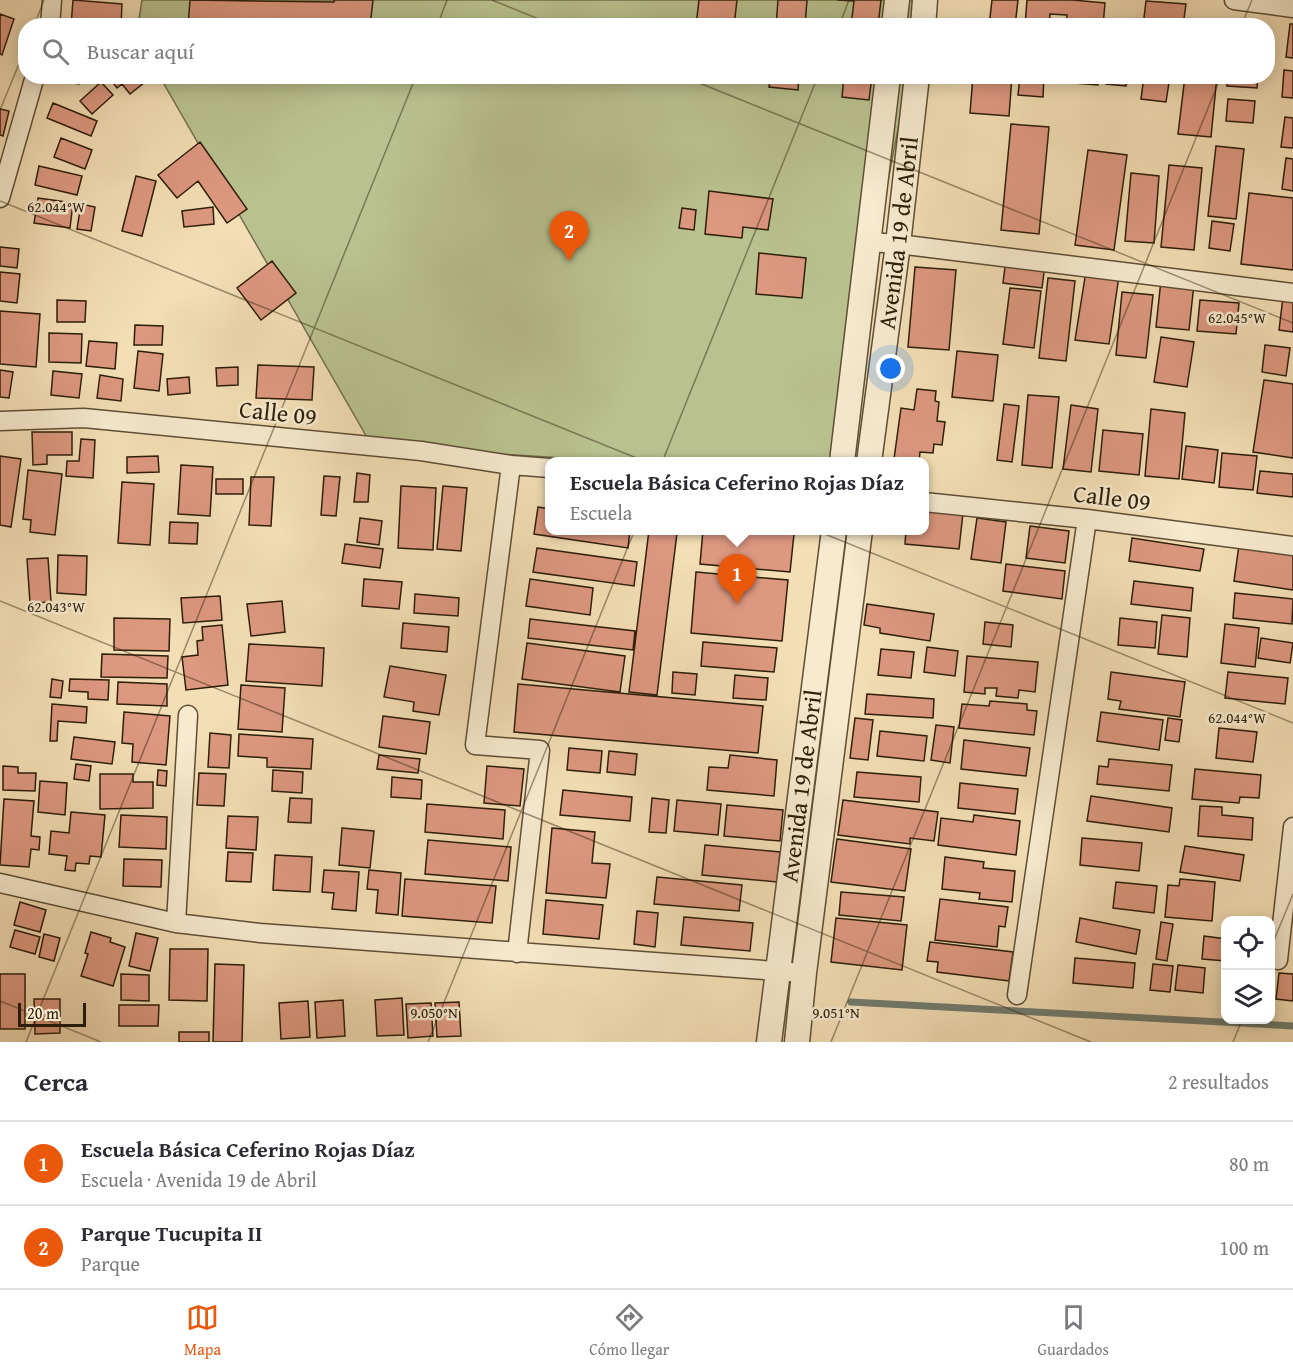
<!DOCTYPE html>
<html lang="es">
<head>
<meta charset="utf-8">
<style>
  body { margin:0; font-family:"Gentium Book Plus",serif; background:#f7f7f7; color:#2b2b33 }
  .controls { position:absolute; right:18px; bottom:18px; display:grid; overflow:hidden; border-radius:12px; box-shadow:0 3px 15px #0003 }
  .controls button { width:54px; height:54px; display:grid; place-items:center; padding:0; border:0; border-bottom:2px solid #e1e1e2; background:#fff; color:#2b2b33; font:30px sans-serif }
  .scale { position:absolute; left:18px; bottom:15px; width:68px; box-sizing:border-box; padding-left:6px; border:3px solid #2d1e09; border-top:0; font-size:16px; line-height:21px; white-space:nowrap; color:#2d1e09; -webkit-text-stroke:4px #f7eacf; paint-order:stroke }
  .you { position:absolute; left:891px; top:369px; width:21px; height:21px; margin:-15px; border:4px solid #fff; border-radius:50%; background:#1a73e8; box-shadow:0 0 0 9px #1a73e833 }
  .badge { display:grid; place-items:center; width:39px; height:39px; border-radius:50%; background:#ea580c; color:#fff; font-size:20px; font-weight:700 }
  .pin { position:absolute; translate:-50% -50px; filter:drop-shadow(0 2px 3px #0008) }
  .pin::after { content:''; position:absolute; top:32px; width:21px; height:18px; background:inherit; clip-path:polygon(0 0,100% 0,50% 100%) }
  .popup { position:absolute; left:545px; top:457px; width:384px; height:78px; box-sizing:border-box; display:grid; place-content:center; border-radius:12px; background:#fff; filter:drop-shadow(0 2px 4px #0005); font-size:20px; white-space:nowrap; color:#7c7c81 }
  .popup b { font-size:22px; color:#2b2b33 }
  .popup::after { content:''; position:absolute; left:50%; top:100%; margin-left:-12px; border:12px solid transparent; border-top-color:#fff }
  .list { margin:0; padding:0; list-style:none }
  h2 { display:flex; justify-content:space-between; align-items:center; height:78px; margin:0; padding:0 24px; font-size:26px }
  h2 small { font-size:20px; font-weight:400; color:#7c7c81 }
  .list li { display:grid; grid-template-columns:39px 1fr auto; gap:18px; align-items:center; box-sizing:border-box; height:84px; padding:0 24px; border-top:2px solid #e1e1e2 }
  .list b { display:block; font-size:22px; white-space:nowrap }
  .list p { margin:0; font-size:20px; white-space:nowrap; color:#7c7c81 }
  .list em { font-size:20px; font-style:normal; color:#7c7c81 }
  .icon { flex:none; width:33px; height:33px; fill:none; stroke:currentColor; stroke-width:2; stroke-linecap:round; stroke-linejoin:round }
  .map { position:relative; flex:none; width:1293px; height:1042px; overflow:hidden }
  .search { position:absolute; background:#fff; box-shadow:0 3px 15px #0003; left:18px; right:18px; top:18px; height:66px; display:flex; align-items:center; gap:15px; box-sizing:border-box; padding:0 21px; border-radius:24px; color:#7c7c81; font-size:22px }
  .sheet { height:246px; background:#fff }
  nav { display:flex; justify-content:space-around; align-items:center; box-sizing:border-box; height:84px; border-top:2px solid #e1e1e2; background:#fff; font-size:16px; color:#7c7c81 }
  nav a { display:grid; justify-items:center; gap:3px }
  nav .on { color:#ea580c }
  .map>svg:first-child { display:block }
  .green { fill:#b9c28f; stroke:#73704c; stroke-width:1.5 }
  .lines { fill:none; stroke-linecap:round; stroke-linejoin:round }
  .stream { stroke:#707c70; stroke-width:7 }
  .building { fill:#dd9880; stroke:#2d1e09; stroke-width:1.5 }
  .minor-casing { stroke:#5e4e34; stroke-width:21 }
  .tertiary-casing { stroke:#5e4e34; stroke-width:27 }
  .minor { stroke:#f7eacf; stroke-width:18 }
  .tertiary { stroke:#f7eacf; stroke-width:24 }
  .ticks { fill:none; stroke:#2d1e09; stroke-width:1.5; stroke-opacity:0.45 }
  .labels { text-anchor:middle; stroke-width:5; stroke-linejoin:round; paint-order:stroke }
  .street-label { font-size:24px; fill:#2d1e09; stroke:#f7eacf }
  .ticks-label { font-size:15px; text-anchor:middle; fill:#2d1e09; stroke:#f7eacf; stroke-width:5; stroke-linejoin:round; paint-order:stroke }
</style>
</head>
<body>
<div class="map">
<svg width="1293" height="1042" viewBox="0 0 1293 1042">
  <rect width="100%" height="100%" fill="#f3deb5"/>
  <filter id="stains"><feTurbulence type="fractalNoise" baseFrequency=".00333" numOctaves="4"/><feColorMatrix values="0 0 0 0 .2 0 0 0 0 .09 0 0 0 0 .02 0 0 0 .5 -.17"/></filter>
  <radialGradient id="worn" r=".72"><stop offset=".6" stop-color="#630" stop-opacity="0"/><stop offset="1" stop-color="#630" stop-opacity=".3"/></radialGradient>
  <path class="green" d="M142,0H922L917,26H138Z
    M160,77H908L834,461H611L372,446Z"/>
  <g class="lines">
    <path class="stream" d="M851,1002L1293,1026"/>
  </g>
  <path class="building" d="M73,0L122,4L121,26H71Z
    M190,0L334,2V0H373L370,26H188Z
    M699,0H737L734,26H696Z
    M778,0H807L805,26H776Z
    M837,0H881L878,26H851L854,1Z
    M992,0H1018L1015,26H989Z
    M1027,0H1073L1105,3L1103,26H1066L1067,15L1050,14L1049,26H1025Z
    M1146,1L1186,4L1183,26H1143Z
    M0,14L14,19L2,55L0,54Z
    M937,22L978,26H937Z
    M1290,24H1293V58L1286,57Z
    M1284,70L1293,71V98L1282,97Z
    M58,76H80L79,84L58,81Z
    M108,76H149L150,78L130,94L122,84L117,88Z
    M691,76H728L727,81Z
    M771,76H799L798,90L769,87Z
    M844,76H872L869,100L842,97Z
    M973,76H1012L1009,116L970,113Z
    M1020,76H1044L1043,97L1018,95Z
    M1061,76H1099L1098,85L1061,82Z
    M1107,76H1127L1126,86L1106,84Z
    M1144,76H1170L1166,102L1141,99Z
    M1185,76H1217L1211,137L1178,134Z
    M1227,76H1258L1257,88L1227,86Z
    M101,82L113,95L92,114L80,101Z
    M1228,99L1255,101L1253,123L1226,121Z
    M53,103L97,121L91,136L47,118Z
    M0,109L9,111L3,136L0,135Z
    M1285,117L1293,118V148L1281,147Z
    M1011,124L1049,127L1039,234L1001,230Z
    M61,138L92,150L85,169L54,157Z
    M200,142L247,209L227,223L198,181L177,198L158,175Z
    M1216,146L1244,149L1236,219L1208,216Z
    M1088,150L1127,155L1114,250L1075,245Z
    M1286,158L1293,159V191L1282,189Z
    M1169,165L1202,168L1194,250L1161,247Z
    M39,166L82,176L77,195L35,185Z
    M1131,173L1159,176L1154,243L1125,241Z
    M136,176L156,181L142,236L122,231Z
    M709,191L773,199L768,230L743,227L742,238L705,234Z
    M1249,193L1293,198V270L1241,264Z
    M38,198L73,203L70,228L34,223Z
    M81,204L95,207L91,231L77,229Z
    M213,207L214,224L184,227L182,211Z
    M682,208L696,210L694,230L679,228Z
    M1212,221L1234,224L1230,251L1209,248Z
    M0,247L19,249L17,268L0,266Z
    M1007,251L1046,256L1042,288L1003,283Z
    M759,253L806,258L802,298L756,294Z
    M272,261L296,293L261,320L237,288Z
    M915,267L956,270L949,350L908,347Z
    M1086,271L1119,276L1109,344L1075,340Z
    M0,272L20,274L17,303L0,301Z
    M1048,278L1075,281L1066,361L1039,358Z
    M1161,280L1194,284L1189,330L1156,327Z
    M1010,288L1041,291L1034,348L1003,344Z
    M1122,292L1153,295L1146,358L1116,355Z
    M1283,297L1293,298V332L1279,330Z
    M57,300L86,301L85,322H57Z
    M1200,300L1239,303L1236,334L1197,331Z
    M0,311L40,314L36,367L0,364Z
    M135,325L163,326L162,345H134Z
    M49,333L82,334L81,363L49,362Z
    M1161,337L1194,342L1187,387L1154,382Z
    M89,341L117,343L115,369L86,366Z
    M1265,345L1290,348L1286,376L1262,372Z
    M138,351L163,354L159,391L134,388Z
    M957,351L998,355L993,401L952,397Z
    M258,365L314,367L312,400L256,398Z
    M238,367V385L217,386L216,368Z
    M0,370L13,372L9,398L0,397Z
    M53,371L82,374L79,398L51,395Z
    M100,375L123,379L121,401L97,398Z
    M189,377L190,393L168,395L167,379Z
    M1264,380L1293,384V458L1253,452Z
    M917,389L936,391L935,401L939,402L937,421L945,422L942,445L934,444L933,453L920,452L919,462L894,459L901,408L914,410Z
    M1028,395L1059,397L1052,468L1022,465Z
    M1004,404L1019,406L1012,462L997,460Z
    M1071,405L1098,409L1091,472L1063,469Z
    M1151,409L1185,413L1179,479L1145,476Z
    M1103,430L1143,434L1139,475L1099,471Z
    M32,432H72V455H47V464L33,465Z
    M81,439L95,440L93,478L66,476L67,461H79Z
    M1186,446L1218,450L1214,483L1182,479Z
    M1222,453L1257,456L1253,490L1219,487Z
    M0,456L21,459L11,527L0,525Z
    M158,456L159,472L127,473V457Z
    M181,465L213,467L210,516L178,514Z
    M28,470L62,474L55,535L30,532L31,520L23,519Z
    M1260,471L1293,474V497L1257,493Z
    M357,473L370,475L368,502H354Z
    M324,476L340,477L336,516L321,515Z
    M251,477H274L271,526L249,525Z
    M216,479H243V494H216Z
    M122,482L154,484L150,545L118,543Z
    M401,486L436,488L433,550L398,548Z
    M443,486L467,488L461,551L437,549Z
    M538,507L550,509V530H630L628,548L534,534Z
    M924,509L963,513L959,549L905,544L906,530H924Z
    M360,518L382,521L379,545L357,542Z
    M977,518L1006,522L1001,563L971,559Z
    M170,522L198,523L197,544L169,543Z
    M1030,526L1069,531L1065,563L1026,558Z
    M649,530L677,533L657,695L629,692Z
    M703,530H755L794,534L790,572L700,564Z
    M1132,538L1204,549L1200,571L1129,561Z
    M345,544L383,549L380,568L342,563Z
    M1239,545L1293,553V590L1234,581Z
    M537,548L637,562L634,586L533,572Z
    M58,555L87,556L86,595L57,593Z
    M48,558L51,602L30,603L27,559Z
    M1006,564L1065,571L1062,599L1003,591Z
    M696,572L788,580L782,641L691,633Z
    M364,579L402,582L399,609L362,606Z
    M530,579L593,588L590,615L526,606Z
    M1134,581L1193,588L1191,611L1131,604Z
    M1235,593L1293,599L1292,624L1233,618Z
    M415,594L459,598L458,616L414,613Z
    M220,596L222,620L183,623L181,598Z
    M282,601L285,632L251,636L247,604Z
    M867,604L934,614L930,641L880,633V628L864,625Z
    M1162,615L1190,618L1187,657L1158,654Z
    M114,618L170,619L169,651L114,650Z
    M1120,618L1157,622L1155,648L1118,645Z
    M530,619L635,631L633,650L528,638Z
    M985,622L1013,625L1011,647L983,644Z
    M403,623L449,627L447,652L401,648Z
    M1225,624L1259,628L1255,667L1221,663Z
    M222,625L228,685L186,690L182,657L198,655L197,641L203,640L202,627Z
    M1261,638L1293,643L1290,663L1258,658Z
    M703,642L777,648L774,672L701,666Z
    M527,643L625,656L620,692L522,679Z
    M249,644L324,648L322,686L246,681Z
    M927,647L958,651L955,676L924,672Z
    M881,649L914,652L911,678L878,675Z
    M102,654L168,656L167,678L101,677Z
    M967,656L1038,662L1035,692L1019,690L1018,698L996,696L997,688H985V694L964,692Z
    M390,666L446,675L439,715L413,711L414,702L384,697Z
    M673,672L697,674L695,695L672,693Z
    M1111,672L1185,682L1180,717L1119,709L1121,701L1108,699Z
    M1228,672L1288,678L1285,704L1225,698Z
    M735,675L768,678L766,700L733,698Z
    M52,679L63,681L61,698L50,697Z
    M70,679L109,680L108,700L88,699V692L69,691Z
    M118,682L167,684V706L117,704Z
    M518,684L763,706L758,753L514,732Z
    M241,685L285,688L282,732L238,729Z
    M867,694L934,699L933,718L865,714Z
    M990,701L1027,704V710L1037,711L1034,735L959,728L962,704L989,706Z
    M52,704L87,707L86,723L58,721L57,741H50Z
    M124,712L170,716L166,765L132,762L133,744L122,743Z
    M1101,712L1163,720L1159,750L1097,741Z
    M383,716L430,722L426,754L379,747Z
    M855,718L873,720L868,760L850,758Z
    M1168,718L1182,720L1179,742L1165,740Z
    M936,725L954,727L950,763L931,760Z
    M1219,728L1257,732L1253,762L1216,758Z
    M880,731L927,736L924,761L877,756Z
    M210,733L231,735L229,768L208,767Z
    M239,734L313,739L311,769L267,767V758L238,756Z
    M74,737L115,742L112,764L71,759Z
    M964,740L1030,748L1026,776L961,769Z
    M569,748L602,751L600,773L567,770Z
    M609,751L637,754L635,775L607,772Z
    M379,755L420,759L418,773L377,769Z
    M730,755L777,760L774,796L707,790L709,767L728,768Z
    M1109,759L1172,765L1169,791L1097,784L1099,766L1108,767Z
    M76,764L91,766L89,781L74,779Z
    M3,766L18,767V773H36L35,791L3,790Z
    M487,766L524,769L520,806L484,803Z
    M1195,769L1261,775L1259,798L1240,797L1239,803L1192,799Z
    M158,770L167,771L166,786L157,785Z
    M273,770L303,772L302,793L272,791Z
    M857,772L921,777L919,802L854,797Z
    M199,773L226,774L224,806L197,805Z
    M100,774H133V782H153V808L100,809Z
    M392,777L422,780L421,799L391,797Z
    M40,781L67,783L65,815L38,812Z
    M960,783L1018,789L1015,814L958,808Z
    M563,790L632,797L630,821L560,815Z
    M1091,796L1172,808L1169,832L1087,821Z
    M290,798L312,799L311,823L288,822Z
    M652,798L669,800L666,833L649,832Z
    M4,799L34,801L31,836L40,837L39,850L31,849L29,867L0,865Z
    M677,800L721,804L718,835L674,831Z
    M843,800L938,812L934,841L910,838V844L838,835Z
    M427,804L505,810L503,839L425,832Z
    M727,805L783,810L780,841L724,836Z
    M1200,806L1222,807V815L1253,818L1252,840L1198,836Z
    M71,812L105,815L101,857L90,856L89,864L76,863L75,871L65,870L67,856L49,854L51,831L69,833Z
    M121,815L167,817L166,849L119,847Z
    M974,815L1020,821L1016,855L938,845L941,818L973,822Z
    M228,816L258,817L256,850L226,848Z
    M342,828L374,831L370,868L339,865Z
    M552,828L595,832L592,863L610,864L606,898L546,893Z
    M1082,838L1142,843L1139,871L1080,865Z
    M837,839L911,849L905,891L831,882Z
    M428,840L511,847L508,881L425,874Z
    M705,845L780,852L777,882L702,875Z
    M1185,846L1244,855L1240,881L1180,872Z
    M228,852L253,853L251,882L226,881Z
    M275,855L312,857L310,892L273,890Z
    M945,857L984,862L983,868L1015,871L1012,902L979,899L980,893L942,889Z
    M124,859L162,860L161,887L123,886Z
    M324,870L359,872L356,911L332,909L334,893L322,892Z
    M369,870L401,873L398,915L376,913L378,890L367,889Z
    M657,877L742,885L739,911L654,904Z
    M405,879L496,886L492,923L402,916Z
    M1180,879L1215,882L1212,921L1165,917L1168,885L1179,886Z
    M1116,882L1157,886L1154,913L1113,908Z
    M841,892L904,897L901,921L839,915Z
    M940,899L1008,907L1005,927L999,926L997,947L935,940Z
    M546,900L603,905L599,939L543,934Z
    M20,902L46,910L40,932L14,925Z
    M637,911L658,913L655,947L634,944Z
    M684,917L753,923L750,951L681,945Z
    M836,918L907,925L902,970L831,962Z
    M1080,918L1140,930L1136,954L1076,942Z
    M1161,922L1173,924L1167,961L1156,959Z
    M15,930L40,937L35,954L10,947Z
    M91,932L111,938L110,942L125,947L113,986L81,976L88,954L85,953Z
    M136,933L158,938L150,971L129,966Z
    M44,934L60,938L54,961L39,957Z
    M1204,936L1226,939V961L1202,959Z
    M930,942L1013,952L1009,981L937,972L938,962L927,961Z
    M170,949H208L207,1001L169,1000Z
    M1075,958L1135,963L1133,988L1073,983Z
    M215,964L244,965L242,1042H213Z
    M1153,964L1173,966L1170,992L1150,990Z
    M1178,965L1205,968L1203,993L1175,990Z
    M1279,973L1293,974V1001L1276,999Z
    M0,974H25V1029H0Z
    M121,974L149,975V1001L121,1000Z
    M402,998L404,1035L377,1036L375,1000Z
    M34,999H60V1033L35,1034Z
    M343,1000L345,1036L317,1038L315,1002Z
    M308,1001L310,1037L281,1039L279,1003Z
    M459,1002L461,1036L437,1037L435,1003Z
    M431,1003L433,1036L408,1038L406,1004Z
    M119,1005H159L158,1026H119Z
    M179,1032H209V1042H179Z"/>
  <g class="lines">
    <defs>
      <path id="minor" d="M1234,0L1293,8
        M50,26L52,0
        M0,198L35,76
        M870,242L898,244L1293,293
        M0,421L84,418L421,451L511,465L550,468
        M511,465L475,745L540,750L517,953
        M924,502L1087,519L1293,546
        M0,883L176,923L260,933L804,973
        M176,923L188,715
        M1278,960L1293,827
        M1017,995L1087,519"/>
      <g id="tertiary">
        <path d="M894,26L897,0"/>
        <path d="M923,26L925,0"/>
        <path d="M842,462L888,76"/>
        <path id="s1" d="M869,462L898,244L917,76"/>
        <path id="s2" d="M769,1042L834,530"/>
        <path d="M797,1042L804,973L860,530"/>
      </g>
    </defs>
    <use href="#minor" class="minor-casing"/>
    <use href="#tertiary" class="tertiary-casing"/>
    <use href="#minor" class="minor"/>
    <use href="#tertiary" class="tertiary"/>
  </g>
  <path class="ticks" d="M492,0L556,26M34,26L44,0M437,26L447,0M839,26L849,0M1241,26L1252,0M682,76L1293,323M0,110L26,47M0,201L1293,723M0,601L1091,1042M1270,950L1293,894M0,1001L101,1042M26,1042L416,76M428,1042L818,76M831,1042L1221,76M1233,1042L1242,1020"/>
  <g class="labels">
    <g class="street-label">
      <text dy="8" stroke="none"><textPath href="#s1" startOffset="231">Avenida 19 de Abril</textPath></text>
      <text transform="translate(278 413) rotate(6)" y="8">Calle 09</text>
      <text transform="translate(1112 498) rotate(7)" y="8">Calle 09</text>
      <text dy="8" stroke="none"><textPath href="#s2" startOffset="258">Avenida 19 de Abril</textPath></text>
    </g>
  </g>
  <g class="ticks-label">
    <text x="56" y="212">62.044°W</text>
    <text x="1237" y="323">62.045°W</text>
    <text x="56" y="612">62.043°W</text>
    <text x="1237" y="723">62.044°W</text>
    <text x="434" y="1018">9.050°N</text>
    <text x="836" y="1018">9.051°N</text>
  </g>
  <rect width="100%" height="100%" filter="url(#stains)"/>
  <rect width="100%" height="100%" fill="url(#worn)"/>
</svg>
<div class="controls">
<button><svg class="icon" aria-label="locate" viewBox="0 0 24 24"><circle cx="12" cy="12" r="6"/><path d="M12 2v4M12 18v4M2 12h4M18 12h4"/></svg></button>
<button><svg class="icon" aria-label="layers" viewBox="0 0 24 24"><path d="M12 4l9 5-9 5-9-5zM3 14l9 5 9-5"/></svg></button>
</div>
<div class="scale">20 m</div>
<div class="you"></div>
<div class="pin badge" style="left:737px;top:604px">1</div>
<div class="popup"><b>Escuela Básica Ceferino Rojas Díaz</b>Escuela</div>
<div class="pin badge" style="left:569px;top:261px">2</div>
<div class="search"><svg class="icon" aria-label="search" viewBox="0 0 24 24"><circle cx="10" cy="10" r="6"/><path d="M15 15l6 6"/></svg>Buscar aquí</div>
</div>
<section class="sheet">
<h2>Cerca<small>2 resultados</small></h2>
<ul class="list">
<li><span class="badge">1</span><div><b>Escuela Básica Ceferino Rojas Díaz</b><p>Escuela · Avenida 19 de Abril</p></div><em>80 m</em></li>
<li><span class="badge">2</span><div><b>Parque Tucupita II</b><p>Parque</p></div><em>100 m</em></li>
</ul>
</section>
<nav>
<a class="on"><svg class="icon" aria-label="map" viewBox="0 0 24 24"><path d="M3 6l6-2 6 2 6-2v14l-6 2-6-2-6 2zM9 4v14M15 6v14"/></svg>Mapa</a>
<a><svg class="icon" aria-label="directions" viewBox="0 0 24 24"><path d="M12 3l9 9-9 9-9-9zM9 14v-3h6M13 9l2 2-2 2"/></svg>Cómo llegar</a>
<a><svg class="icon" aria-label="saved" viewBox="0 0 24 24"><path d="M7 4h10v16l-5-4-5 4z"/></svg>Guardados</a>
</nav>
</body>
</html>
